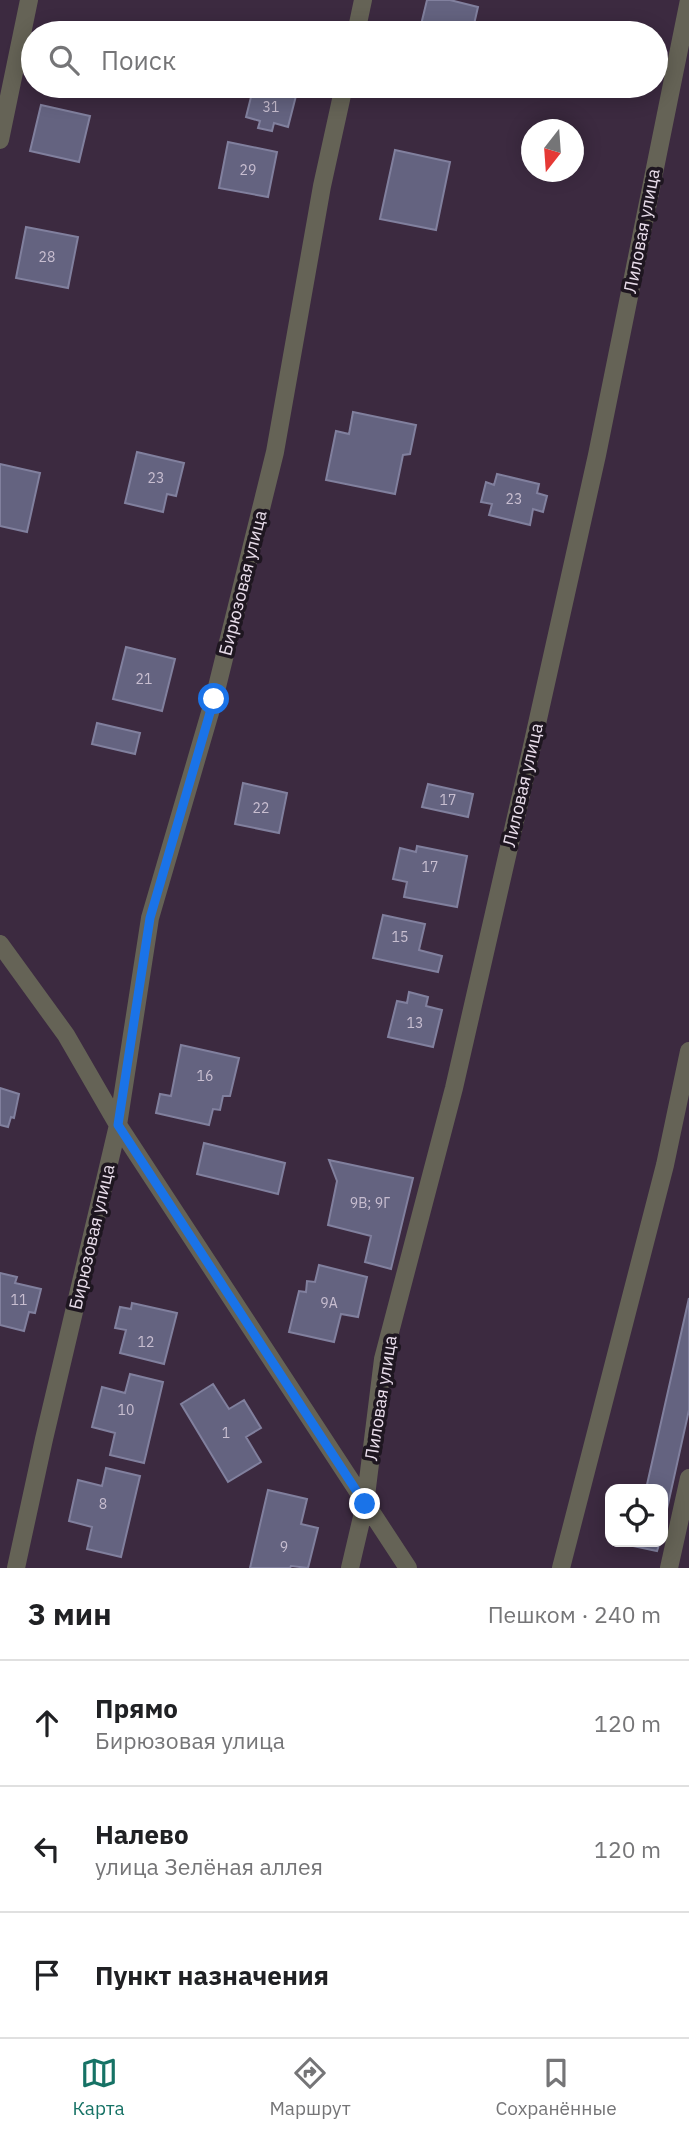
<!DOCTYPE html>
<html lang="ru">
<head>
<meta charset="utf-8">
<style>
  body { margin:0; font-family:"IBM Plex Sans",sans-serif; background:#f2f2f2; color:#202124 }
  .controls { position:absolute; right:21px; bottom:21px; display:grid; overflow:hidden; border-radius:14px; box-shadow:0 4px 18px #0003 }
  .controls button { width:63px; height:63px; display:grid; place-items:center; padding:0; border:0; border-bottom:2px solid #e0e0e0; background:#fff; color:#202124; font:35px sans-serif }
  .compass { position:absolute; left:521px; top:119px; width:63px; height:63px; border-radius:50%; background:#fff; box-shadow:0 4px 18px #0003; rotate:197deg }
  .stop { position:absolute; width:21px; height:21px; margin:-16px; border:5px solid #1a73e8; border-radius:50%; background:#fff }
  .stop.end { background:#1a73e8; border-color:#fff; box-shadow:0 2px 7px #0008 }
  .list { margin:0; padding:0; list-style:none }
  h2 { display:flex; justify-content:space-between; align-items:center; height:91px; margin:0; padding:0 28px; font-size:30px }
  h2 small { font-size:23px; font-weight:400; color:#757577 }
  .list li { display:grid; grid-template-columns:46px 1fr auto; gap:21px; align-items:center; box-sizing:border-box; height:126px; padding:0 28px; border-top:2px solid #e0e0e0 }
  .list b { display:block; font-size:26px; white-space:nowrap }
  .list p { margin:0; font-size:23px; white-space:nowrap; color:#757577 }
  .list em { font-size:23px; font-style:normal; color:#757577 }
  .icon { flex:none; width:38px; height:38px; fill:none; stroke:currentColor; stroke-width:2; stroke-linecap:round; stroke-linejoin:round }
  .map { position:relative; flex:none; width:689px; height:1568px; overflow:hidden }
  .search { position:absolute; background:#fff; box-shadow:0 4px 18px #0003; left:21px; right:21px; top:21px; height:77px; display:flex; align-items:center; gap:18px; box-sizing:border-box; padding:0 24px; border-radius:38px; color:#757577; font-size:26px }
  .sheet { height:469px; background:#fff }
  nav { display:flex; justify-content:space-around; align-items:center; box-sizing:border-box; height:98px; border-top:2px solid #e0e0e0; background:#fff; font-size:19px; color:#757577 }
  nav a { display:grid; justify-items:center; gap:4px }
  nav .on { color:#167265 }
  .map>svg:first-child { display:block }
  .building { fill:#646380; stroke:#81809e; stroke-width:2 }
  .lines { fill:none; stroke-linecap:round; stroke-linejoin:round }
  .minor { stroke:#656356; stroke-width:18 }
  .route { stroke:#1a73e8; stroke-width:9 }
  .labels { text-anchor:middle; stroke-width:7; stroke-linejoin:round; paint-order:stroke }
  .number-label { font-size:14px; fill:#c8bed0 }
  .street-label { font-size:18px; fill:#e9ddeb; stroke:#1e1620 }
</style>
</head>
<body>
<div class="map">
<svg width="689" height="1568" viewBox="0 0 689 1568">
  <rect width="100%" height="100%" fill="#3c2a40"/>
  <path class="building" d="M427,0H450L478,7L472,33H419Z
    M241,86H289L298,88L288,127L274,123L272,131L258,128L260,121L246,117L251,97L239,94Z
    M41,105L90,116L79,162L30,151Z
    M228,142L277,152L268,197L219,188Z
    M395,150L450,162L436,230L380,219Z
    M26,227L78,237L68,288L16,278Z
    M353,412L416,425L410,454L403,455L395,494L326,480L336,431L349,434Z
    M137,452L184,463L176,496L167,494L163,512L125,503Z
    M0,464L40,473L27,532L0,526Z
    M497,474L539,484L537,493L547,496L543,512L533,509L530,525L489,515L492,504L481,502L486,482L494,485Z
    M126,647L175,659L162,711L113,699Z
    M97,723L140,733L135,754L92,744Z
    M243,783L287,793L279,833L235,824Z
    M428,784L473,794L468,817L422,807Z
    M417,846L467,856L457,907L404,897L407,882L393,879L400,848L416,852Z
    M383,915L425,924L419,950L442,956L438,972L373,958Z
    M409,992L428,997L426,1006L442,1010L433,1047L388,1037L397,1001L407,1003Z
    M181,1045L239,1058L230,1096H223L220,1110L213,1109L209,1125L156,1113L160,1094L171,1096Z
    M0,1088L19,1094L14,1118L11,1117L8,1127L0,1125Z
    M204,1143L285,1163L278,1194L197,1174Z
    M329,1160L413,1178L391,1269L365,1262L371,1236L328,1225L337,1181Z
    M319,1265L367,1277L358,1317L341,1314L334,1342L289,1332L299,1291L306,1292L307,1281L315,1282Z
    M0,1273L17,1277L15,1283L41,1289L35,1313L29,1312L24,1331L0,1325Z
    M689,1298V1410L663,1527V1489H646Z
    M132,1303L177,1313L164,1364L120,1353L126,1330L115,1328L120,1307L131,1309Z
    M130,1374L163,1382L144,1463L110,1455L115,1433L92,1427L102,1387L125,1393Z
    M213,1384L229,1409L244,1400L261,1428L246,1437L261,1462L228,1482L181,1404Z
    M106,1468L140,1476L121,1557L87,1549L92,1527L69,1521L78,1480L102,1486Z
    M268,1490L307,1499L301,1524L318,1528L308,1568L291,1566L290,1568H250Z
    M634,1542H660L657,1551L633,1546Z"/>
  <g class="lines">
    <path class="minor" d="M356,33L363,0
      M0,140L29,0
      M0,944L66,1035L118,1125L408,1568
      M16,1568L44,1439L118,1125L150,918L214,699L275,452L322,186L344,86
      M350,1568L365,1504L383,1359L454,1088L524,782L597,455L689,0
      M561,1568L665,1165L689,1051
      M669,1568L689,1478"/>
  </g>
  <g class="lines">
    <path class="route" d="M214,699L150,918L118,1125L365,1504"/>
  </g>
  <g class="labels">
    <g class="number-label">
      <text x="271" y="112">31</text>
      <text x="248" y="175">29</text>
      <text x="47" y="262">28</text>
      <text x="156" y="483">23</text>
      <text x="514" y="504">23</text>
      <text x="144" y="684">21</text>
      <text x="448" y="805">17</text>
      <text x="261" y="813">22</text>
      <text x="430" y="872">17</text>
      <text x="400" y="942">15</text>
      <text x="415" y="1028">13</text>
      <text x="205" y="1081">16</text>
      <text x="370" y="1208">9В; 9Г</text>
      <text x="19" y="1305">11</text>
      <text x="329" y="1308">9А</text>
      <text x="146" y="1347">12</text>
      <text x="126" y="1415">10</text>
      <text x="226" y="1438">1</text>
      <text x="103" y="1509">8</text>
      <text x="284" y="1552">9</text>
    </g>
    <g class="street-label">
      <text transform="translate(642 231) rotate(-79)" y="6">Лиловая улица</text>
      <text transform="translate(243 583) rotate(-76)" y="6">Бирюзовая улица</text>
      <text transform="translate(523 785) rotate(-77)" y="6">Лиловая улица</text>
      <text transform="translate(92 1237) rotate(-77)" y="6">Бирюзовая улица</text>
      <text transform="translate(381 1398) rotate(-81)" y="6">Лиловая улица</text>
    </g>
  </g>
</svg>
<div class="controls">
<button><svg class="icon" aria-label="locate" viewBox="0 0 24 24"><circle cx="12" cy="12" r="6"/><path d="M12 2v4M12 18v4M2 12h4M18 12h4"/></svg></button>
</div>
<svg class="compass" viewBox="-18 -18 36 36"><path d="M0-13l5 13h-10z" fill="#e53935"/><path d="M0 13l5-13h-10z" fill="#757577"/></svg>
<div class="stop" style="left:214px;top:699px"></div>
<div class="stop end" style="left:365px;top:1504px"></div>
<div class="search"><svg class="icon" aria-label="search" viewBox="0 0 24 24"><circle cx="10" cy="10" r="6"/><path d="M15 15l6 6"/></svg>Поиск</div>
</div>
<section class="sheet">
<h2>3 мин<small>Пешком · 240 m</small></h2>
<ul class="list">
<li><svg class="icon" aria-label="ahead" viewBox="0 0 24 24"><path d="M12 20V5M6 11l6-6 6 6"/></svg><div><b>Прямо</b><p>Бирюзовая улица</p></div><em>120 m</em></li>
<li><svg class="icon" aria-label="left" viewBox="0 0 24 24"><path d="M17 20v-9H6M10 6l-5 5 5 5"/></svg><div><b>Налево</b><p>улица Зелёная аллея</p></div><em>120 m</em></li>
<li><svg class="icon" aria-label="arrive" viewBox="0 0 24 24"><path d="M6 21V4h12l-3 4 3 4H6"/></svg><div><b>Пункт назначения</b></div></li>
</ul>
</section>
<nav>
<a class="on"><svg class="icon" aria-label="map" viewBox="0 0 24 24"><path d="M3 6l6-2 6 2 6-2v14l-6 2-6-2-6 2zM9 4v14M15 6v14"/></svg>Карта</a>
<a><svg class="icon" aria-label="directions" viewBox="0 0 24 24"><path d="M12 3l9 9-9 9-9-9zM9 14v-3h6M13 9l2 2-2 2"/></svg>Маршрут</a>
<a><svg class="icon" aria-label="saved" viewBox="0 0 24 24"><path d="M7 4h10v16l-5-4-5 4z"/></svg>Сохранённые</a>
</nav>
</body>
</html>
